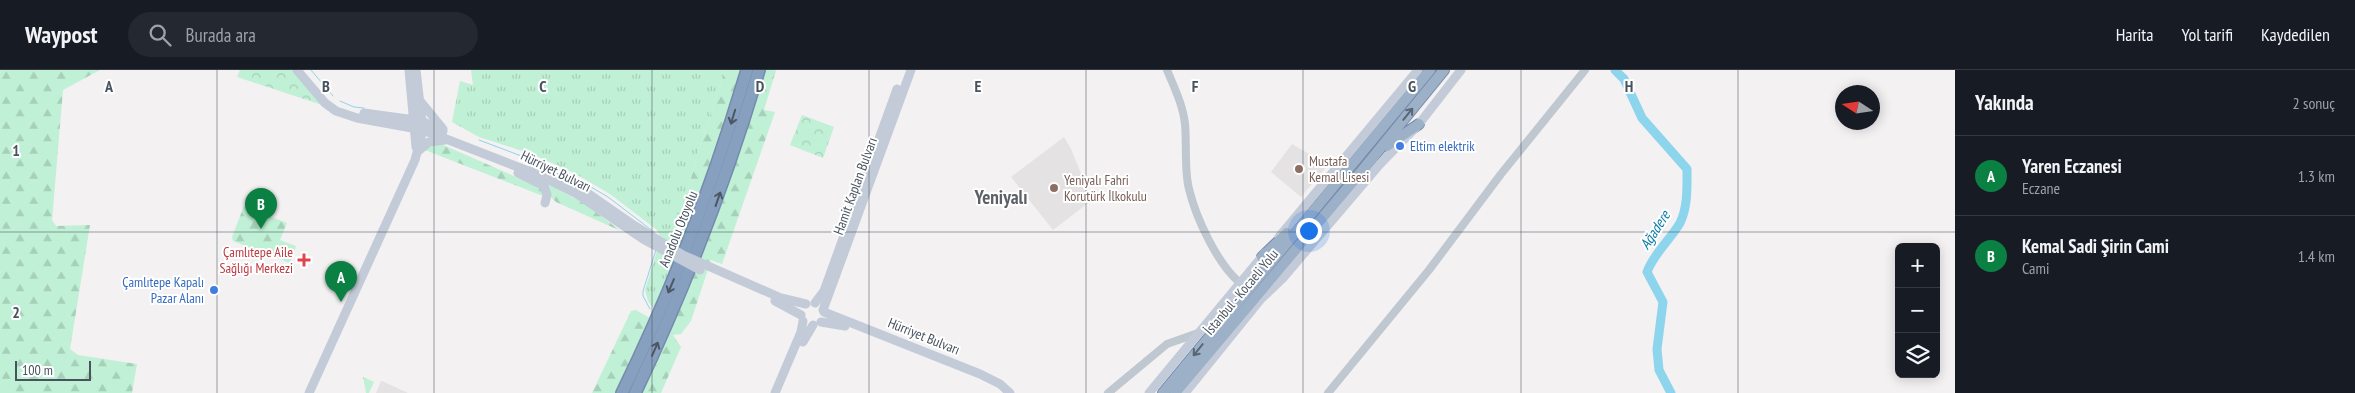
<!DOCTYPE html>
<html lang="tr">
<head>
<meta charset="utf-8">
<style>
  body { margin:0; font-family:"PT Sans Narrow",sans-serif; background:#242831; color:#f1f3f6 }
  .controls { position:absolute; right:15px; bottom:15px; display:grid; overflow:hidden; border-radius:8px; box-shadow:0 2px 12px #0003 }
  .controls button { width:45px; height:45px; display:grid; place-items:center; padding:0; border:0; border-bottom:1px solid #363941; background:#171b24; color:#f1f3f6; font:25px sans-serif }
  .compass { position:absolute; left:1835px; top:15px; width:45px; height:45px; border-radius:50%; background:#171b24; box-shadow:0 2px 12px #0003; rotate:282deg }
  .scale { position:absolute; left:15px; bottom:12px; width:76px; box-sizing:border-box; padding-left:5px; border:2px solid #48535f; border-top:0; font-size:14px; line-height:18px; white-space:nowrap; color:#48535f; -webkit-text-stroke:4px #fff; paint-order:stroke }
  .you { position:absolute; left:1308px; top:160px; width:18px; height:18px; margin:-12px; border:4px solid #fff; border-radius:50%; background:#1a73e8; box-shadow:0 0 0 8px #1a73e833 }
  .badge { display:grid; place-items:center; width:32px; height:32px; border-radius:50%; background:#0b8043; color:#fff; font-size:16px; font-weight:700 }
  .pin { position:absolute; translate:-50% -41px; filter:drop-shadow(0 1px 2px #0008) }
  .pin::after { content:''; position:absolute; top:26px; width:18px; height:15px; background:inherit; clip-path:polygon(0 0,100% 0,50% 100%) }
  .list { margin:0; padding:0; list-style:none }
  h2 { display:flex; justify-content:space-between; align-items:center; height:65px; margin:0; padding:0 20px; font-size:21px }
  h2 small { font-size:16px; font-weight:400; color:#9ea1a6 }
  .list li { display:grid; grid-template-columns:32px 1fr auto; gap:15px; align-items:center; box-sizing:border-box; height:80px; padding:0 20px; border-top:1px solid #363941 }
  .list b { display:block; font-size:19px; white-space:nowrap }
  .list p { margin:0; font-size:16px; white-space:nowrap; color:#9ea1a6 }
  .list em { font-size:16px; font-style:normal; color:#9ea1a6 }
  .icon { flex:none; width:28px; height:28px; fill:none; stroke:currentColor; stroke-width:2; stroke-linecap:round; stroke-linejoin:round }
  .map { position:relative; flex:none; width:1955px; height:323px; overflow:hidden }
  header { display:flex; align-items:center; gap:30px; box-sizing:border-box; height:70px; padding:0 25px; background:#171b24; border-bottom:1px solid #363941 }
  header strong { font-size:24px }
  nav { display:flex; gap:28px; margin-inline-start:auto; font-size:18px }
  .search { width:350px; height:45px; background:#242831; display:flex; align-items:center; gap:12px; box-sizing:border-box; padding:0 18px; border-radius:28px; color:#9ea1a6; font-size:19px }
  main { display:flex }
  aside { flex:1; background:#171b24 }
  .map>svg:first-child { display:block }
  .education { fill:#e4e2e3 }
  .grass { fill:url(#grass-tufts) }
  .forest { fill:url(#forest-firs) }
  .park { fill:url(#park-crowns) }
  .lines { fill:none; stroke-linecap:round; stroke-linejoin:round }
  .stream { stroke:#8dd4ed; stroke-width:1 }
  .river { stroke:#8dd4ed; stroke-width:9 }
  .trunk-casing { stroke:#748bac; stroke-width:12 }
  .motorway-casing { stroke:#748bac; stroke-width:14 }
  .tertiary { stroke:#bfc7d0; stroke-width:8 }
  .secondary { stroke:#c2cbd7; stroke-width:9 }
  .trunk { stroke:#9cb0c8; stroke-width:10 }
  .motorway { stroke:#88a0c0; stroke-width:11 }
  .secondary-bridge { stroke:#c2cbd7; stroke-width:9 }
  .oneway { stroke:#596674 }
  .oneway2 { stroke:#4b5764 }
  .grid { fill:none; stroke:#48535f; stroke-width:1; stroke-opacity:0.55 }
  .shop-dot { fill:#3f7fe0; stroke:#fff; stroke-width:2 }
  .education-dot { fill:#8d6e63; stroke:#fff; stroke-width:2 }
  .health-dot { fill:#e0444e; stroke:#fff; stroke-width:2 }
  .labels { text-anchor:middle; stroke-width:4; stroke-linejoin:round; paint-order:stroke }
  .shop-label { font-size:14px; fill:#366cbe; stroke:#fff; text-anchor:start }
  .education-label { font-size:14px; fill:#785e54; stroke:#fff; text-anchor:start }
  .street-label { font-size:14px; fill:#48535f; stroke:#fff }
  .health-label { font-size:14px; fill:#be3a42; stroke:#fff; text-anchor:end }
  .water-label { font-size:15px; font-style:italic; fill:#0b7ea7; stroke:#fff }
  .district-label { font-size:19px; font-weight:bold; fill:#5d6166; stroke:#fff }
  .grid-label { font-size:16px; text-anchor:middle; font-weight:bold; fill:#48535f; stroke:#fff; stroke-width:4; stroke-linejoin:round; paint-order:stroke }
</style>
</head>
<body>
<header>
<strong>Waypost</strong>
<div class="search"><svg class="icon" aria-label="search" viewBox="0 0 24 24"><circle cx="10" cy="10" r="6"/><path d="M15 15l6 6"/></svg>Burada ara</div>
<nav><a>Harita</a><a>Yol tarifi</a><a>Kaydedilen</a></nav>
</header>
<main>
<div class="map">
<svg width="1955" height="323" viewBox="0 0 1955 323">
  <defs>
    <pattern id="grass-tufts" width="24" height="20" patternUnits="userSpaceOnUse" patternTransform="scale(1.25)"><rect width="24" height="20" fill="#c0f0d5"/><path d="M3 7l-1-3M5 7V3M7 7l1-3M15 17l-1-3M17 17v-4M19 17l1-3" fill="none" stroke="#a6d0b9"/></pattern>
    <pattern id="forest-firs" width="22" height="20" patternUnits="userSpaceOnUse" patternTransform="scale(1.25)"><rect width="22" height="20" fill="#c0f0d5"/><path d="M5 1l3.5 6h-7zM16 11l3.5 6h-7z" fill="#a6d0b9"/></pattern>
    <pattern id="park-crowns" width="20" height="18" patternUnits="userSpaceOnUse" patternTransform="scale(1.25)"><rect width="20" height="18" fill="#c0f0d5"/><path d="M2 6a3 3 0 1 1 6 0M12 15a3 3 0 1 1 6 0" fill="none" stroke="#a6d0b9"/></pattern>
  </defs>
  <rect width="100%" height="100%" fill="#f3f1f1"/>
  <path class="education" d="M1064,67L1071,79L1092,130L1053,160L1011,107Z
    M1292,74L1328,95L1301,127L1271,102Z
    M381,311H382L408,323H376Z"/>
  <path class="grass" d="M471,0H725L697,86L673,175L674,192L654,239L648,231L645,220L661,168L657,160L610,124L574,103L532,84L479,67L452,52L460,11L473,15Z
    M363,307L374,312L369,323H366Z"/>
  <path class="forest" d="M0,0H100L63,20L52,150L56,156L90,155L70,279L78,285L137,294L132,323H0Z
    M725,0H740L707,108L674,192L673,175L697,86Z
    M764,0H776L764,40L775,42L722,194L711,190L691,251L681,264L673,265L681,277L661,323H640L727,117Z
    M441,74L541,118L543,126L425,80L427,76Z
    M548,114L585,134L621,161L556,132L551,127Z
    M244,136L287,153L280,170L296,176L290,193L233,171L232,167Z
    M636,240L650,248L615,323H592L631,241Z"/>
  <path class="park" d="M240,0H293L322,35L237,7Z
    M802,45L834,57L823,88L790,75Z"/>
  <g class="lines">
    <path class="stream" d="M311,0L333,26
      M340,31L354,37L364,38
      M479,70L569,104L608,127L654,162
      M650,239L643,226V221L656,180"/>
    <path class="river" d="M1615,0L1624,9L1642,48L1687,99C1687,116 1688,137 1680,153C1670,170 1654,183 1647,202L1663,232L1657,279L1659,300L1671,323"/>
    <defs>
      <path id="trunk" d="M1387,76L1419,54
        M1262,187L1287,163
        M1163,323L1430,0
        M1175,323L1365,97L1444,0"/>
      <path id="motorway" d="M622,323C673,219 714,111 747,0
        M635,323C685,218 726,111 759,0"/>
    </defs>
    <use href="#trunk" class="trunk-casing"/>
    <use href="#motorway" class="motorway-casing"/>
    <path class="tertiary" d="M1167,0C1174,17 1183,35 1185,54C1187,75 1184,99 1189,119C1196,148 1217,193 1239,212
      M1108,323L1167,274L1198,263
      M1328,323L1429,200L1501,104L1585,0"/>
    <path class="secondary" d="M297,0L325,33L336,41L357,48L423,60L541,106L577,124
      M409,0L416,77
      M421,32L443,59
      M364,43L422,51L443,61
      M417,82L429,72L445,70
      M534,97L580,118
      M518,103L544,116L547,125L545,133
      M1279,167L1418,0
      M815,233L824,221L897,19
      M823,240L911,0
      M824,242L980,304L1000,314L1010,323
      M821,252L845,256
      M803,272L813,255
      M309,323L415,90L423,60L416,0
      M775,323L801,262L803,251
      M1149,323L1265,183
      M1185,323L1261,229L1283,208L1380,94L1419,54L1461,0"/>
    <use href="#trunk" class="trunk"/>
    <use href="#motorway" class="motorway"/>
    <path class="secondary-bridge" d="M580,118L632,154L683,185L781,228L806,234
      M577,124L643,169L700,200
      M775,231L801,245"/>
  </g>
  <defs><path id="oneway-shaft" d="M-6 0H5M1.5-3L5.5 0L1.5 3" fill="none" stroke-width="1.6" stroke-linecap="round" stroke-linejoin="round" transform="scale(1.25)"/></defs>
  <g class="oneway">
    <use href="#oneway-shaft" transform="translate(1408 44) rotate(-51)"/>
    <use href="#oneway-shaft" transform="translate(1198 280) rotate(129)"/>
  </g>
  <g class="oneway2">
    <use href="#oneway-shaft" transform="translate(733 47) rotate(107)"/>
    <use href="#oneway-shaft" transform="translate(718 129) rotate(-71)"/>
    <use href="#oneway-shaft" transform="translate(671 216) rotate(113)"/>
    <use href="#oneway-shaft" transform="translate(655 279) rotate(-66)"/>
  </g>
  <path class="grid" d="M217,0V323M434,0V323M652,0V323M869,0V323M1086,0V323M1303,0V323M1521,0V323M1738,0V323M0,162H1955"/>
  <g class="shop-dot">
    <circle cx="1400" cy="76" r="5"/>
    <circle cx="214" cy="220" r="5"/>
  </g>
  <g class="education-dot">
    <circle cx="1299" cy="99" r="5"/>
    <circle cx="1054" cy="118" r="5"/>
  </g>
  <path class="health-dot" d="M301.5 182.5h5v5h5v5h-5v5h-5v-5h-5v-5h5z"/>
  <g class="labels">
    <g class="shop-label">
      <text x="1410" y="81">Eltim elektrik</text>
      <text x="204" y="217" text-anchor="end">Çamlıtepe Kapalı<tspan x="204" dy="16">Pazar Alanı</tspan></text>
    </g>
    <g class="education-label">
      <text x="1309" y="96">Mustafa<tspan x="1309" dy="16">Kemal Lisesi</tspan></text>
      <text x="1064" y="115">Yeniyalı Fahri<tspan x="1064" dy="16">Korutürk İlkokulu</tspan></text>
    </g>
    <g class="street-label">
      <text transform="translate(556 101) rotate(26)" y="5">Hürriyet Bulvarı</text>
      <text transform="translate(855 116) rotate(-70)" y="5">Hamit Kaplan Bulvarı</text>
      <text transform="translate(678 159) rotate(-68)" y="5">Anadolu Otoyolu</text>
      <text transform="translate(1241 222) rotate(-50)" y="5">İstanbul - Kocaeli Yolu</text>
      <text transform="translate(924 266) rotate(22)" y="5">Hürriyet Bulvarı</text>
    </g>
    <g class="health-label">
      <text x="293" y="187">Çamlıtepe Aile<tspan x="293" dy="16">Sağlığı Merkezi</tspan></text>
    </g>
    <g class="water-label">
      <text transform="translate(1655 160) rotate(-57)" y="5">Ağadere</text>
    </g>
    <g class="district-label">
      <text x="1001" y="134">Yeniyalı</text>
    </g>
  </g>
  <g class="grid-label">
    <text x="109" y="22">A</text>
    <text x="326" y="22">B</text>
    <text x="543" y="22">C</text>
    <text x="760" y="22">D</text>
    <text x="978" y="22">E</text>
    <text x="1195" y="22">F</text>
    <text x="1412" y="22">G</text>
    <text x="1629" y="22">H</text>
    <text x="16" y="86">1</text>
    <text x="16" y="248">2</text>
  </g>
</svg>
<div class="controls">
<button>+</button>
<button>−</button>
<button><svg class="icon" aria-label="layers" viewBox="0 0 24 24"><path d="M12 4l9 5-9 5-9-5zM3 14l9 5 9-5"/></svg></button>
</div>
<svg class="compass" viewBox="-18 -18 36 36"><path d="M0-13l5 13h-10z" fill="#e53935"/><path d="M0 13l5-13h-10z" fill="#9ea1a6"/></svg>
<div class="scale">100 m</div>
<div class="you"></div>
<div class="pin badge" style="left:341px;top:232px">A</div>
<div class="pin badge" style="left:261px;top:159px">B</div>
</div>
<aside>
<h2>Yakında<small>2 sonuç</small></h2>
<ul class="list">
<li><span class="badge">A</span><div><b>Yaren Eczanesi</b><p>Eczane</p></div><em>1.3 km</em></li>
<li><span class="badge">B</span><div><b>Kemal Sadi Şirin Cami</b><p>Cami</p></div><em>1.4 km</em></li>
</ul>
</aside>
</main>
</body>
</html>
